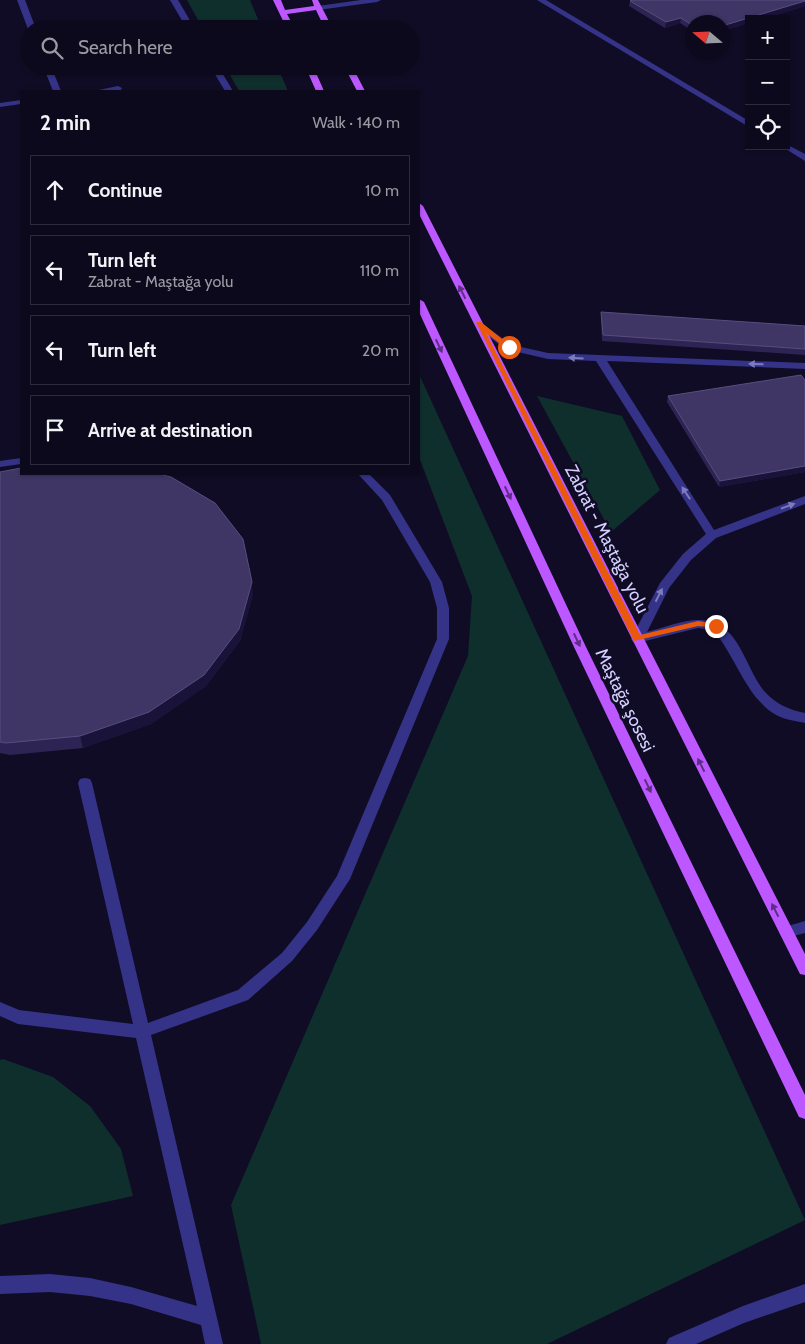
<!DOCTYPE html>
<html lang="en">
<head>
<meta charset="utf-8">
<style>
  body { margin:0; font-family:Cabin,sans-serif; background:#151225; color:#f1f3f6 }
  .controls { position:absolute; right:15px; top:15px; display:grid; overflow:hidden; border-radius:0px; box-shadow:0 1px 4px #0004 }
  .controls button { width:45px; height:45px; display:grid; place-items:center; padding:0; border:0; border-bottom:1px solid #2c2a3b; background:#0c091c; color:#f1f3f6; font:25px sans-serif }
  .compass { position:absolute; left:685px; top:15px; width:45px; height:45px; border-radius:50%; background:#0c091c; box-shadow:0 1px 4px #0004; rotate:289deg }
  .stop { position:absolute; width:15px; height:15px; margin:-11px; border:4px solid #ea580c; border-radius:50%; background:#fff }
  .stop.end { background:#ea580c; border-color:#fff; box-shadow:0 1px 5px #0008 }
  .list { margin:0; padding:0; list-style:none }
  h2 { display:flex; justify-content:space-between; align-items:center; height:65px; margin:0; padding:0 20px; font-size:21px }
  h2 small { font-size:16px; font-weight:400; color:#9a9aa3 }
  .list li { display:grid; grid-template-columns:32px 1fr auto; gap:15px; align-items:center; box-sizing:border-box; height:70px; margin:0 10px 10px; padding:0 10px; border:1px solid #2c2a3b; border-radius:0px }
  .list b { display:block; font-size:19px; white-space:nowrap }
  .list p { margin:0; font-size:16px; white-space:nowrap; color:#9a9aa3 }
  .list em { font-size:16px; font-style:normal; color:#9a9aa3 }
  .icon { flex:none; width:28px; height:28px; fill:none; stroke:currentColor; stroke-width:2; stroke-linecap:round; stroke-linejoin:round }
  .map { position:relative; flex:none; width:805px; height:1344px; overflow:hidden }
  .search { position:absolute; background:#0c091c; box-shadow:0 1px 4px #0004; left:20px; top:20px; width:400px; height:55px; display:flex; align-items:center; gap:12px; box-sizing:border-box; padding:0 18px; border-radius:28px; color:#9a9aa3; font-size:19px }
  .panel { position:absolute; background:#0c091c; box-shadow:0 1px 4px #0004; left:20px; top:90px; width:400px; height:385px; border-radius:0px }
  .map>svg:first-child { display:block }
  .green { fill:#0f2f2d }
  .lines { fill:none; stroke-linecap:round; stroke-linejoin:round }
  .minor { fill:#353388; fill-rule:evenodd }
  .major { fill:#bd57ff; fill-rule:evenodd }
  .wall { fill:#2d2454 }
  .shaded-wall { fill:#1a1339 }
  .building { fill:#3f3666; stroke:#564e7e }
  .oneway { fill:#5e2e87 }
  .oneway2 { fill:#7d7abe }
  .route { fill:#ea580c }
  .labels { text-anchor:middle; stroke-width:5; stroke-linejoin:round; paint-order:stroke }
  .street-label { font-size:18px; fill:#d4d0ff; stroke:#100c25 }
</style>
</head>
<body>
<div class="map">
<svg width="805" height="1344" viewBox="0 0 805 1344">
  <rect width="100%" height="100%" fill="#100c25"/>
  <path class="green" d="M187,0H250L262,29H203Z
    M225,66H277L288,91H239Z
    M419,374L805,1220L547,1344H261L231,1205L468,656L472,596L419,457Z
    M537,396L622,416L660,490L611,532Z
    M3,1059L53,1077L90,1106L121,1149L133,1196L0,1225V1060Z"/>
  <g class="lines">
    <path class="minor" d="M17,0H25L36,29H28Z
      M170,0H178L195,29H187Z
      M361,0H381L377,2L318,10L314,8L318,6Z
      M537,0H546L749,121V127Z
      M43,66H51L61,91H53Z
      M210,66H218L233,91H225Z
      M118,86L122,88L121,90L94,91Z
      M21,100V104L0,107V103Z
      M786,144L805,154V161L781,146H786Z
      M478,321L512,345L548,353L805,363V369L607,361L714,530L805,496V504L716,538L691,560L669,588L647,632C663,628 682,620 699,620C739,619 744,667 765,692C776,704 790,710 805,713V723C797,721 786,720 778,716C746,699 736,656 713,630L698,628L637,643L633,642L631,639L660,583L683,554L706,534L596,361L548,359L505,349L475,326V322Z
      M21,458V464L0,467V461Z
      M358,474H369L390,495L442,582L449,608V639L350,879L317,930L292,961L248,1000L151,1035L223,1344H205L201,1325L131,1304L90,1296L50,1292L0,1294V1276L50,1274L90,1278L131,1287L197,1306L136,1038L18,1024L0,1016V1002L19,1010L133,1024L78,783L80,779L85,778L90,779L92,783L148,1023L238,990L282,953L307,922L337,876L437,639V608L430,582L382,500Z
      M805,921V933L786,938L781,936L779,932L781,928Z
      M805,1284V1302L744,1323L696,1344H666L669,1338L743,1306Z"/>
    <path class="major" d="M273,0H281L285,10L314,6L312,0H318L333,29H325L316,10L287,14L295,29H287Z
      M305,66H313L324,91H316Z
      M344,66H352L365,91H357Z
      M419,203L423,206L805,954V975L800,974L419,214Z
      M419,299L424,302L586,647L805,1095V1119L799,1117L574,647L419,312Z"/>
  </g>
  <path class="wall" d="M630,1L805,6L763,19H749V23L722,31L692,22V31L680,23L665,28L629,6Z
    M601,312L805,326V355L602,341L601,318Z
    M805,380V472L719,487L667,402L668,396Z
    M0,472L253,594L240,641L206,686L151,724L83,748L10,755L0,753Z"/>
  <path class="shaded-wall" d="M805,1V6L763,19H749V23L722,31V26Z
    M681,18L680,23L665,28L666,22Z
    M805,466V472L719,487L720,481Z
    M252,582L253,594L240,641L206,686L151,724L83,748L80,736Z"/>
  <path class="building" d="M632,0H805V1L722,26V22H692V25L681,18L666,22L630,1Z
    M601,312L805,326V349L603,335Z
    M801,375L805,380V466L720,481L668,396Z
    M21,468V474H159L171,477L215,503L243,539L252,582L239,629L204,675L149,712L80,736L6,743L0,742V472Z"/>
  <defs><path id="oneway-solid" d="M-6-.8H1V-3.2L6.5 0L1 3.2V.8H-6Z" transform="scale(1.25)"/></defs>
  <g class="oneway">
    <use href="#oneway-solid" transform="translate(462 292) rotate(-117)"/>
    <use href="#oneway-solid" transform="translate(439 346) rotate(65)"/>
    <use href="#oneway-solid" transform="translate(508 493) rotate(65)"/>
    <use href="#oneway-solid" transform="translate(577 640) rotate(65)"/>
    <use href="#oneway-solid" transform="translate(701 765) rotate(-117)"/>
    <use href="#oneway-solid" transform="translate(648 786) rotate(64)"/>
    <use href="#oneway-solid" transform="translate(775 910) rotate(-117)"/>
  </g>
  <g class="oneway2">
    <use href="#oneway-solid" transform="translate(576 358) rotate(-177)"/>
    <use href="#oneway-solid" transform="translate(756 364) rotate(-178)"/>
    <use href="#oneway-solid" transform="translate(686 493) rotate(-123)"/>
    <use href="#oneway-solid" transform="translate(788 506) rotate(-20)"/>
    <use href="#oneway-solid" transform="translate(659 595) rotate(-63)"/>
  </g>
  <path class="route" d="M476,322H481L512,347L507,349L486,333L640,635L698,621L719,624V628L698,626L634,641Z"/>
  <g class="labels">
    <g class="street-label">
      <text transform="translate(607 539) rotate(63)" y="6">Zabrat - Maştağa yolu</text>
      <text transform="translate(625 700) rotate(64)" y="6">Maştağa şosesi</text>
    </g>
  </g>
</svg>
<div class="controls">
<button>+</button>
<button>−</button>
<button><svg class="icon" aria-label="locate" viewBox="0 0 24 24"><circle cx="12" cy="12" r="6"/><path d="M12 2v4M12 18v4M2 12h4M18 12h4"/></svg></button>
</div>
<svg class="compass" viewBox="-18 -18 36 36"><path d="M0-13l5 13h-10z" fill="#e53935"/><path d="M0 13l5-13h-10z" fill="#9a9aa3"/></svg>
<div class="stop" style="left:509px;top:347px"></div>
<div class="stop end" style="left:716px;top:626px"></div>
<div class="search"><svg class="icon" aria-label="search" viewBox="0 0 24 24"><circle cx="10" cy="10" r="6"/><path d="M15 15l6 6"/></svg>Search here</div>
<section class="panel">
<h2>2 min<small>Walk · 140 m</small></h2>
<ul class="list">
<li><svg class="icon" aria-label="ahead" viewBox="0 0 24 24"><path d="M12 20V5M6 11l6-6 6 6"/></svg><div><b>Continue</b></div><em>10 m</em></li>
<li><svg class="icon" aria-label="left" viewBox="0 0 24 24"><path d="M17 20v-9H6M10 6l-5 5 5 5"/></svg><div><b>Turn left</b><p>Zabrat - Maştağa yolu</p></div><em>110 m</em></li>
<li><svg class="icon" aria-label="left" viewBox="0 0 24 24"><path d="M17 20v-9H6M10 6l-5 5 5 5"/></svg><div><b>Turn left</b></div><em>20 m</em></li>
<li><svg class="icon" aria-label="arrive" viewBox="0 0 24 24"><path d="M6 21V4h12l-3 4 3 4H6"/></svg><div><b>Arrive at destination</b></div></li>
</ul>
</section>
</div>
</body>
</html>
